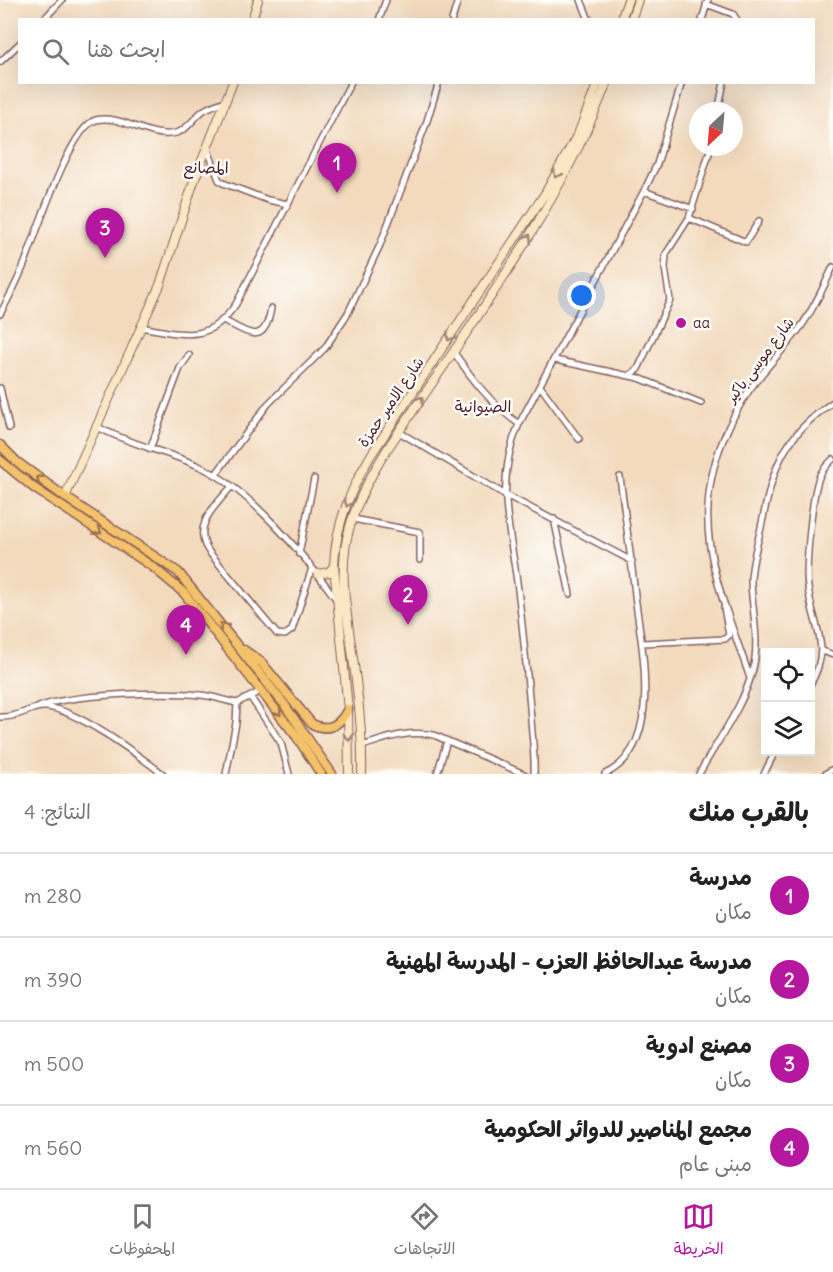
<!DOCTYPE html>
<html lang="ar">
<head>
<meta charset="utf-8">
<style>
  body { margin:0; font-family:Delius,"Playpen Sans Arabic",sans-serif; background:#f6f6f6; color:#222; direction:rtl }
  .controls { position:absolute; right:18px; bottom:18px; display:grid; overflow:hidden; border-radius:0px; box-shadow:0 6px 24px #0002 }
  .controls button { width:54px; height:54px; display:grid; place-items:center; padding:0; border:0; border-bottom:2px solid #e0e0e0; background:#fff; color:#222; font:30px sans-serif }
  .compass { position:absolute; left:689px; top:102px; width:54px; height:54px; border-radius:50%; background:#fff; box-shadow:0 6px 24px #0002; rotate:206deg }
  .you { position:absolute; left:582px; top:296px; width:21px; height:21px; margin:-15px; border:4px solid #fff; border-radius:50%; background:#1a73e8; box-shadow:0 0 0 9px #1a73e833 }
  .badge { display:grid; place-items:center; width:39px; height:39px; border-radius:50%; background:#b5179e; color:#fff; font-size:20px; font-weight:700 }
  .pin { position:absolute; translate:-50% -50px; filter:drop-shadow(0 2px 3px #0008) }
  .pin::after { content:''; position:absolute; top:32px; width:21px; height:18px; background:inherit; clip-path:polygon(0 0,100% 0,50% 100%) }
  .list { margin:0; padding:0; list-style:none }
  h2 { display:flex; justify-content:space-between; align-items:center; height:78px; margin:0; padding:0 24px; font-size:26px }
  h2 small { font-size:20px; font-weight:400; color:#767676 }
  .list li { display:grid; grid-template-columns:39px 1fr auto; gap:18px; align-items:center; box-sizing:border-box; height:84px; padding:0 24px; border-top:2px solid #e0e0e0 }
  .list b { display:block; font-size:22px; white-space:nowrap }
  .list p { margin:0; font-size:20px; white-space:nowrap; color:#767676 }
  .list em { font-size:20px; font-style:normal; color:#767676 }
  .icon { flex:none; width:33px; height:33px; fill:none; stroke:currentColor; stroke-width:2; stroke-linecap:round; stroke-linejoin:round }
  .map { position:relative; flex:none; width:833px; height:774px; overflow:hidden; direction:ltr }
  .search { position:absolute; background:#fff; box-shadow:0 6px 24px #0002; left:18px; right:18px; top:18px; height:66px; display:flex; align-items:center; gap:15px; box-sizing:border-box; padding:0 21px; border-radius:0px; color:#767676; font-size:22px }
  .sheet { height:414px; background:#fff }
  nav { display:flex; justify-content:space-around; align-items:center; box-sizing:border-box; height:84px; border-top:2px solid #e0e0e0; background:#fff; font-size:16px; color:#767676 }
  nav a { display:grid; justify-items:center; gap:3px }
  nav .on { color:#b5179e }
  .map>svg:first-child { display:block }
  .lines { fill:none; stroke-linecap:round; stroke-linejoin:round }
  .street-casing { stroke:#85605e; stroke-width:8 }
  .secondary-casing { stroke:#85605e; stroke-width:10 }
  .primary-casing { stroke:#85605e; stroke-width:11 }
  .street { stroke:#fff; stroke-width:5 }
  .secondary { stroke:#fbe7c3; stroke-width:8 }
  .primary { stroke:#f4c26a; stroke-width:8 }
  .oneway { stroke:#a28377 }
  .oneway2 { stroke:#9f704a }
  .poi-dot { fill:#b5179e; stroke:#fdfcf7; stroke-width:2 }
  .labels { text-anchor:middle; stroke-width:5; stroke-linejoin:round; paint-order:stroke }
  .poi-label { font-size:15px; fill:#4a1f2b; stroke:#fdfcf7; text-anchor:start }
  .street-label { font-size:15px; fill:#4a1f2b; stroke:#fdfcf7 }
  .neighbourhood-label { font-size:16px; fill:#4a1f2b; stroke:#fdfcf7 }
</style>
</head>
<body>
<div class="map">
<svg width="833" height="774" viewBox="0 0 833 774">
  <rect width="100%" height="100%" fill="#fdfcf7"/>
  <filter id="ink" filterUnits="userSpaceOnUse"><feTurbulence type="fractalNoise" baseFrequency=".0167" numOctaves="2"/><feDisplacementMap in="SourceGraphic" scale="12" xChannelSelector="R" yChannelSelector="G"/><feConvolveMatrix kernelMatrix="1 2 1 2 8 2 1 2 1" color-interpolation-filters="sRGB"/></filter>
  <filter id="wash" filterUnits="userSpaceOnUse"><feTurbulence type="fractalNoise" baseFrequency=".008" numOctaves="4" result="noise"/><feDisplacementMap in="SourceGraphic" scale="24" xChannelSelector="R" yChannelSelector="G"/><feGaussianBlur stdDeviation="1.35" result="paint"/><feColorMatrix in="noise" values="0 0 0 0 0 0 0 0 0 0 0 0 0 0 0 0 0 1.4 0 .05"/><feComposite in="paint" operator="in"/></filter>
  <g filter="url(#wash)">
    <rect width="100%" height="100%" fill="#f3dabd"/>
  </g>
  <g filter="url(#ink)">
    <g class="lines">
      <defs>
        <path id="street" d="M581,0L589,20
          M706,4L733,14L737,20
          M43,20L62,0
          M379,20L386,0
          M452,20L458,0
          M702,20L708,0
          M0,62L20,43
          M718,111L724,82
          M207,147L219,180L223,183L268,200L288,204
          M644,191L693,209
          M689,218L746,242L759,221
          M0,314C9,298 17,282 24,265C35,238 70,126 96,120C123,114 150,140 176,133C188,130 194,117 204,110C210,106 218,104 225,101
          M225,321C251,335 265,345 271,308
          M140,327C183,334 208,345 236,304L351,82
          M453,351C472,379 491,404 519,424
          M555,360L639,378L701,403
          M630,375L638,369L670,300L665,268L666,254L689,218L711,147
          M540,386L579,439
          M0,388L9,428
          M98,427C130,445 167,451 201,467C249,489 305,556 336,599
          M399,432L504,494L632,561
          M150,449L180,368L189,355
          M216,474L268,404L325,348L348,313L380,245L426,124L439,82
          M232,486C215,506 191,526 209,552L277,634L285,635L292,630L312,568
          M353,519L420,532V560
          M554,519L570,594
          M299,554L314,479
          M642,643L725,639L729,635L724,608
          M823,651L833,655
          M750,678C722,595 687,528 723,440C730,423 738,407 748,392C764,369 784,350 800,328C814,309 823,288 833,267
          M810,685C833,645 813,629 808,587C805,568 812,489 821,473C824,468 829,463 833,459
          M251,698L281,743L289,774
          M39,707C68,694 167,691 201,695C213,696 225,701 237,703
          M0,717C20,718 31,706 45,707C74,708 138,755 163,774
          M362,746C388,738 407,730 434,735L524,774
          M226,774L236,723L237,703L261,691
          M437,774L447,741
          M534,774C535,755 532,738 531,719C527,673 523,627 517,582C509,524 495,480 519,424L644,191L657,164L682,82
          M605,774C665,747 641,646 635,595C631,556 625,516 620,477
          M699,774C717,741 744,706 753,669C760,641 752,610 751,582C751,565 756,549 760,532C773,471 778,440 833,402
          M764,774L775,752
          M825,774L833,769"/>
        <path id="secondary" d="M252,20L258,0
          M621,20L628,0
          M631,20L638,0
          M65,497L160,285L194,181L233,82
          M318,574L329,572L334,566
          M349,774L348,709L334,566C335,527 351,488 371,455L546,192L579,132L598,82
          M362,774C363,733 358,692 352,651C347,614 339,576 347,538C354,506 369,479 386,451C465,332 555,217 607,82"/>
        <path id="primary" d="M0,445L17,462L65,497L178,572L284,704L332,774
          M0,460L34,488L153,567L184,593L297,737L321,774
          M244,650L261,662L312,724C329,732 340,725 348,709"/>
      </defs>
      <use href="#street" class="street-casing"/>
      <use href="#secondary" class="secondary-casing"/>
      <use href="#primary" class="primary-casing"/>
      <use href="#street" class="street"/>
      <use href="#secondary" class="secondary"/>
      <use href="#primary" class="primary"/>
    </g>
    <defs><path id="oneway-chevron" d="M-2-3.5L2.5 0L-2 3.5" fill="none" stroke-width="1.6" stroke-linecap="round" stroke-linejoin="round" transform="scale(1.5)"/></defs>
    <g class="oneway">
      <use href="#oneway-chevron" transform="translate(557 174) rotate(120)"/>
      <use href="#oneway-chevron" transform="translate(528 238) rotate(-58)"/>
      <use href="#oneway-chevron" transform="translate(450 337) rotate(123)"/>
      <use href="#oneway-chevron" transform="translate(420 400) rotate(-56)"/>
      <use href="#oneway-chevron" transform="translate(348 503) rotate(111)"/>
      <use href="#oneway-chevron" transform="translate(349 737) rotate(88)"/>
    </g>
    <g class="oneway2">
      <use href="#oneway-chevron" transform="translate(40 479) rotate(-143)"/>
      <use href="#oneway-chevron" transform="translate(98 531) rotate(33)"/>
      <use href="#oneway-chevron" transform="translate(223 626) rotate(-128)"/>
      <use href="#oneway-chevron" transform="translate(278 712) rotate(52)"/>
    </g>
  </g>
  <circle class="poi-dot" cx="681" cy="323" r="6"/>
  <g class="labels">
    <g class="poi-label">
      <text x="693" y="328">aa</text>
    </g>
    <g class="street-label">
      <text transform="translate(760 360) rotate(-53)" y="5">شارع موسى باكير</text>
      <text transform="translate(391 402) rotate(-56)" y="5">شارع الامير حمزة</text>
    </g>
    <g class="neighbourhood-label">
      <text x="206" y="173">المصانع</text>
      <text x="483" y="412">الصيوانية</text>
    </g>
  </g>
</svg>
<div class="controls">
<button><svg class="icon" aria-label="locate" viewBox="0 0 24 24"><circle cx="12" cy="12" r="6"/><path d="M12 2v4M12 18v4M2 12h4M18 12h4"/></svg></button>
<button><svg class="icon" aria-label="layers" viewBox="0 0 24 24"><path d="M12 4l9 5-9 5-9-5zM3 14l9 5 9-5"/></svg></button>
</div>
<svg class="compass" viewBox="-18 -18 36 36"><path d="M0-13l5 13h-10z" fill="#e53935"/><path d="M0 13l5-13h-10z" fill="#767676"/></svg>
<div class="you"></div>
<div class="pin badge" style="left:337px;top:193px">1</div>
<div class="pin badge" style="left:408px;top:625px">2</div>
<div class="pin badge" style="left:105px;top:258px">3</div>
<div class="pin badge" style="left:186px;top:655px">4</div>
<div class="search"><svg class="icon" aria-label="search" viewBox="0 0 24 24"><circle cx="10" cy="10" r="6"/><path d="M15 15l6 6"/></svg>ابحث هنا</div>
</div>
<section class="sheet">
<h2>بالقرب منك<small>النتائج: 4</small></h2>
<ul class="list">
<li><span class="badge">1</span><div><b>مدرسة</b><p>مكان</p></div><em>280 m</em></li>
<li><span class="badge">2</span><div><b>مدرسة عبدالحافظ العزب - المدرسة المهنية</b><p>مكان</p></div><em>390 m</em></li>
<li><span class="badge">3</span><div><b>مصنع ادوية</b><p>مكان</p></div><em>500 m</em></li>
<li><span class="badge">4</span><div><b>مجمع المناصير للدوائر الحكومية</b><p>مبنى عام</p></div><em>560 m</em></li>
</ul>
</section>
<nav>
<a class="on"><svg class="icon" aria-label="map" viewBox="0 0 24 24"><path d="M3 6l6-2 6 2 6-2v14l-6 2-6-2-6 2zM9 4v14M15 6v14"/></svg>الخريطة</a>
<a><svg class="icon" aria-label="directions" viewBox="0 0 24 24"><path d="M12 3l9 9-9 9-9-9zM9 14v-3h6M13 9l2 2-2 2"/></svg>الاتجاهات</a>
<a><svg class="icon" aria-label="saved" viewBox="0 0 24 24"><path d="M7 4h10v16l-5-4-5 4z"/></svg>المحفوظات</a>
</nav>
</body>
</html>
